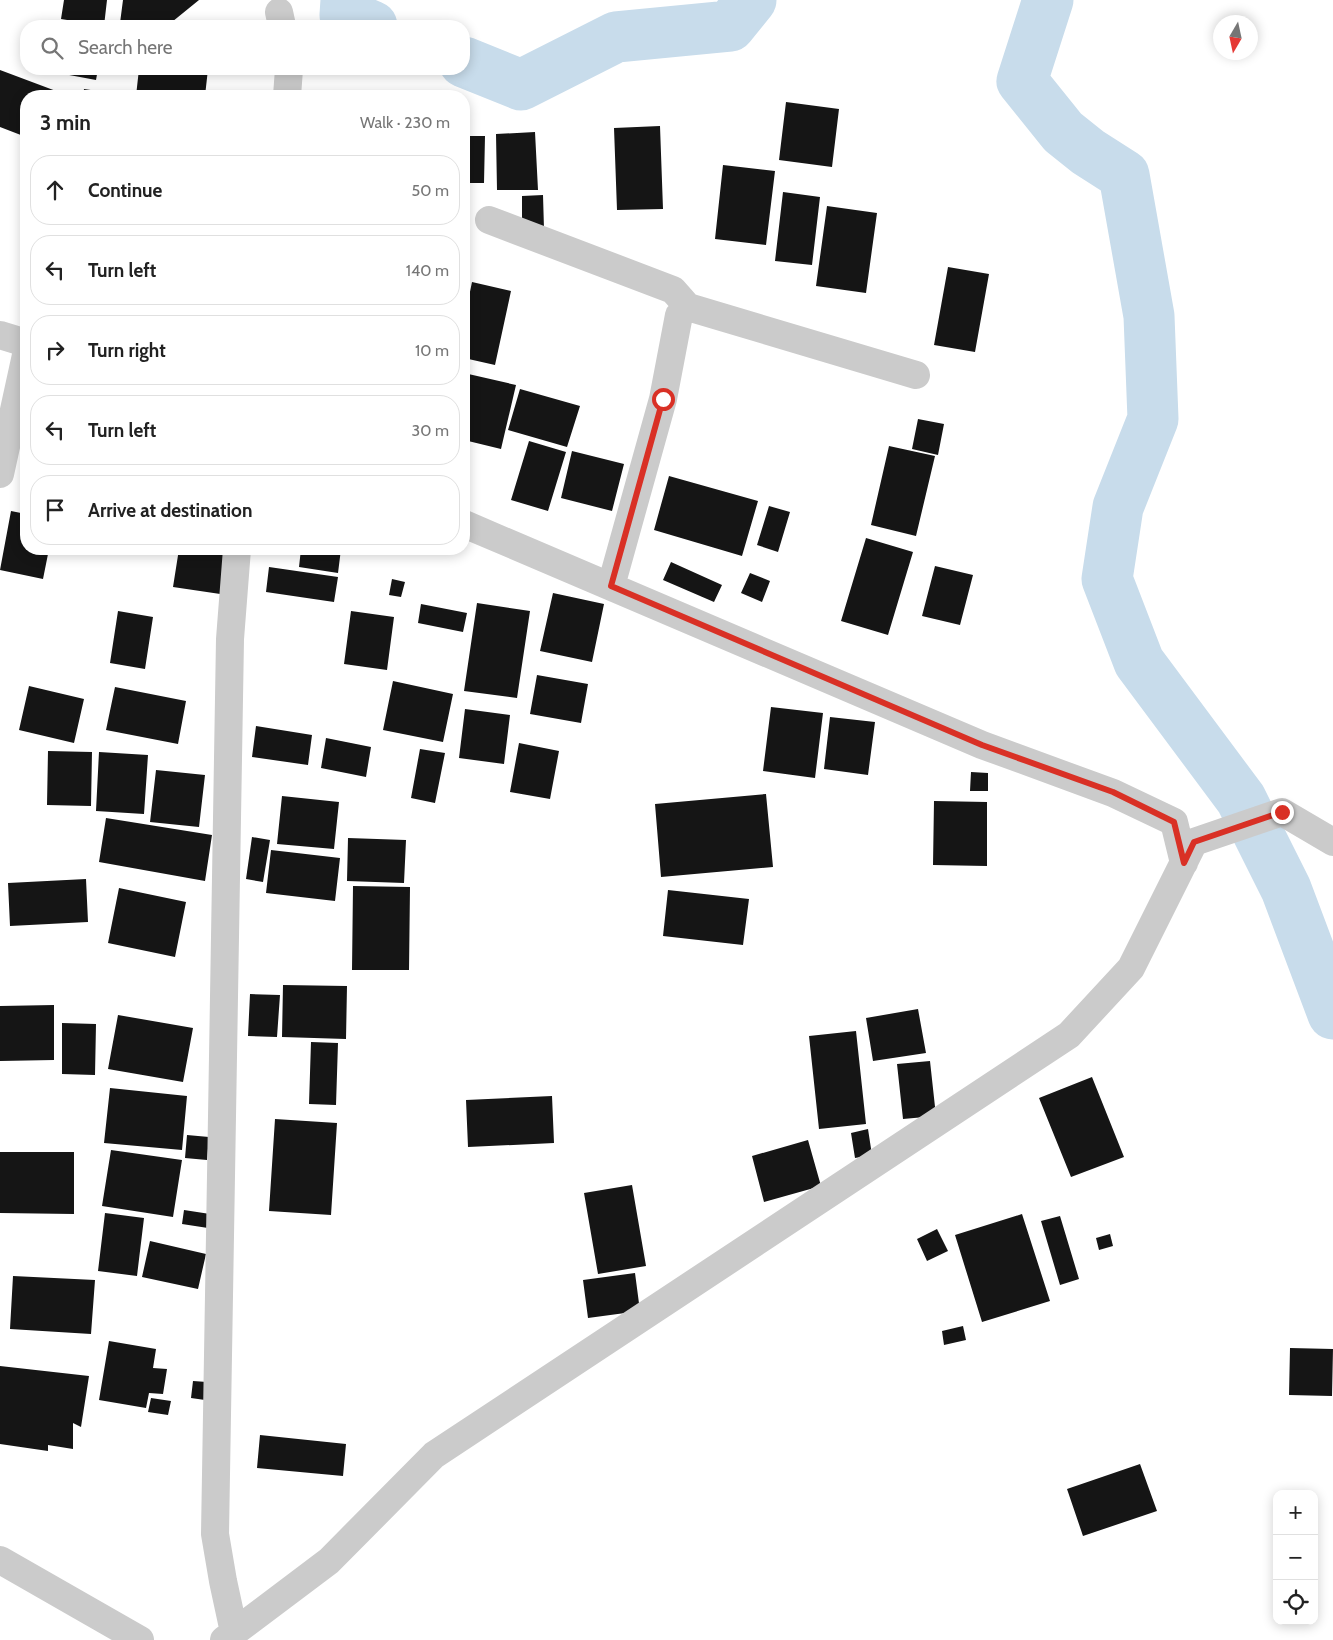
<!DOCTYPE html>
<html lang="en">
<head>
<meta charset="utf-8">
<style>
  body { margin:0; font-family:Cabin,sans-serif; background:#f6f6f6; color:#222 }
  .controls { position:absolute; right:15px; bottom:15px; display:grid; overflow:hidden; border-radius:10px; box-shadow:0 2px 12px #0003 }
  .controls button { width:45px; height:45px; display:grid; place-items:center; padding:0; border:0; border-bottom:1px solid #e0e0e0; background:#fff; color:#222; font:25px sans-serif }
  .compass { position:absolute; left:1213px; top:15px; width:45px; height:45px; border-radius:50%; background:#fff; box-shadow:0 2px 12px #0003; rotate:189deg }
  .stop { position:absolute; width:15px; height:15px; margin:-11px; border:4px solid #d93025; border-radius:50%; background:#fff }
  .stop.end { background:#d93025; border-color:#fff; box-shadow:0 1px 5px #0008 }
  .list { margin:0; padding:0; list-style:none }
  h2 { display:flex; justify-content:space-between; align-items:center; height:65px; margin:0; padding:0 20px; font-size:21px }
  h2 small { font-size:16px; font-weight:400; color:#767676 }
  .list li { display:grid; grid-template-columns:32px 1fr auto; gap:15px; align-items:center; box-sizing:border-box; height:70px; margin:0 10px 10px; padding:0 10px; border:1px solid #e0e0e0; border-radius:20px }
  .list b { display:block; font-size:19px; white-space:nowrap }
  .list em { font-size:16px; font-style:normal; color:#767676 }
  .icon { flex:none; width:28px; height:28px; fill:none; stroke:currentColor; stroke-width:2; stroke-linecap:round; stroke-linejoin:round }
  .map { position:relative; flex:none; width:1333px; height:1640px; overflow:hidden }
  .search { position:absolute; background:#fff; box-shadow:0 2px 12px #0003; left:20px; top:20px; width:450px; height:55px; display:flex; align-items:center; gap:12px; box-sizing:border-box; padding:0 18px; border-radius:20px; color:#767676; font-size:19px }
  .panel { position:absolute; background:#fff; box-shadow:0 2px 12px #0003; left:20px; top:90px; width:450px; height:465px; border-radius:20px }
  .map>svg:first-child { display:block }
  .lines { fill:none; stroke-linecap:round; stroke-linejoin:round }
  .river { stroke:#c8dceb; stroke-width:51 }
  .building { fill:#151515 }
  .minor { stroke:#cbcbcb; stroke-width:28 }
  .route { stroke:#d93025; stroke-width:6 }
</style>
</head>
<body>
<div class="map">
<svg width="1333" height="1640" viewBox="0 0 1333 1640">
  <rect width="100%" height="100%" fill="#fff"/>
  <g class="lines">
    <path class="river" d="M346,0L345,15L372,26
      M1048,0L1022,81L1063,132L1088,152L1124,175L1149,316L1153,419L1118,507L1107,579L1139,662L1241,799L1286,889L1333,1014
      M464,62L521,85L616,37L730,26L751,0"/>
  </g>
  <path class="building" d="M64,0H107L104,26L61,19Z
    M123,0H199L167,26H142L120,23Z
    M34,22L54,25V26H33Z
    M37,69H98L96,80Z
    M139,69H208L205,96H136Z
    M0,70L64,94V96H26V137L0,127Z
    M84,89L104,92V96H83Z
    M786,102L839,109L832,167L779,160Z
    M660,126L663,209L617,210L614,128Z
    M535,132L538,190H497L496,134Z
    M464,136H485L484,183H464Z
    M723,165L775,171L766,245L715,239Z
    M783,192L820,197L812,265L775,261Z
    M543,195L544,229L522,230V196Z
    M827,206L877,213L866,293L816,286Z
    M948,267L989,274L975,352L934,345Z
    M472,282L511,291L495,365L464,358V321Z
    M464,373L516,385L501,449L464,440Z
    M520,389L580,406L567,447L508,430Z
    M918,419L944,424L938,455L912,449Z
    M529,441L566,452L548,511L511,500Z
    M889,446L935,456L916,536L871,525Z
    M572,451L624,464L612,511L561,498Z
    M669,476L758,501L742,556L654,530Z
    M769,506L790,512L778,552L757,545Z
    M11,511L26,514V549H49L43,579L0,570Z
    M866,538L913,552L888,635L841,621Z
    M179,549H233L227,595L173,587Z
    M301,549H341L338,573L299,567Z
    M671,562L722,585L714,602L663,580Z
    M935,566L973,575L960,625L922,616Z
    M269,567L338,577L334,602L266,592Z
    M750,573L770,581L762,602L741,593Z
    M392,579L405,582L401,597L389,595Z
    M553,593L604,604L592,662L540,651Z
    M477,603L530,611L517,698L464,691Z
    M421,604L467,613L463,632L418,623Z
    M118,611L153,617L145,669L110,663Z
    M351,611L394,617L387,670L344,664Z
    M537,675L588,684L581,723L530,714Z
    M393,681L453,694L443,742L383,730Z
    M29,686L84,699L74,743L19,730Z
    M115,687L186,701L178,744L106,730Z
    M771,707L823,713L815,778L763,771Z
    M465,709L510,715L504,764L459,758Z
    M830,717L875,722L868,775L824,769Z
    M256,726L312,735L308,765L252,757Z
    M326,738L371,747L366,777L321,768Z
    M519,743L559,751L550,799L510,792Z
    M420,749L445,753L435,803L411,798Z
    M48,751L92,752L91,806L47,805Z
    M99,752L148,755L144,814L96,811Z
    M156,770L205,775L199,827L150,822Z
    M971,772L988,773V791H970Z
    M766,794L773,867L661,877L655,804Z
    M282,796L339,802L334,849L277,844Z
    M934,801L987,802V866L933,865Z
    M106,818L212,835L205,881L99,862Z
    M252,837L270,840L263,882L246,879Z
    M348,838L406,840L404,883L347,881Z
    M271,850L340,858L335,901L266,893Z
    M86,879L88,922L10,926L8,883Z
    M353,886L410,887L409,970H352Z
    M119,888L186,902L175,957L108,943Z
    M668,890L749,899L743,945L663,936Z
    M283,985L347,986L346,1039L282,1037Z
    M250,994L280,995L277,1037L248,1036Z
    M54,1005V1060L0,1061V1006Z
    M918,1009L926,1053L873,1061L866,1018Z
    M118,1015L193,1028L183,1082L108,1069Z
    M62,1023L96,1024L95,1075L62,1074Z
    M856,1031L866,1124L819,1129L809,1036Z
    M311,1042L338,1043L336,1105L309,1104Z
    M930,1061L936,1116L903,1119L897,1064Z
    M1092,1077L1124,1157L1071,1177L1039,1098Z
    M110,1088L187,1096L182,1150L104,1143Z
    M552,1096L554,1143L468,1147L466,1100Z
    M275,1119L337,1123L331,1215L269,1211Z
    M868,1129L872,1155L855,1158L851,1133Z
    M187,1135L209,1137L207,1160L185,1158Z
    M808,1140L821,1186L764,1202L752,1156Z
    M111,1150L182,1160L173,1217L102,1206Z
    M0,1152H74V1214L0,1213Z
    M632,1185L646,1266L598,1274L584,1193Z
    M184,1210L210,1214L208,1228L182,1224Z
    M105,1213L144,1218L137,1276L98,1271Z
    M1022,1214L1050,1301L982,1322L955,1235Z
    M1060,1216L1079,1279L1060,1285L1041,1221Z
    M937,1229L948,1251L927,1261L917,1239Z
    M1110,1234L1113,1246L1099,1250L1096,1238Z
    M150,1241L206,1254L198,1289L142,1277Z
    M635,1273L640,1311L588,1318L583,1280Z
    M13,1276L95,1280L91,1334L10,1329Z
    M963,1326L966,1340L944,1345L942,1331Z
    M109,1341L156,1349L153,1368L167,1369L163,1394L149,1393L146,1408L99,1400Z
    M1290,1348L1333,1349L1332,1396L1289,1395Z
    M0,1366L89,1376L81,1427L73,1423V1449L48,1445V1451L0,1444Z
    M193,1381L207,1382L205,1400L191,1398Z
    M151,1398L171,1401L168,1415L148,1412Z
    M260,1435L346,1444L343,1476L257,1468Z
    M1140,1464L1157,1511L1083,1536L1067,1489Z"/>
  <g class="lines">
    <path class="minor" d="M279,12L282,26
      M287,96L289,69
      M489,220L673,290L688,307L916,375
      M0,335L26,343
      M0,474L26,355
      M464,524L982,745L1113,793L1174,822L1184,863
      M611,586L663,399L679,315L688,307
      M0,1560L140,1640
      M234,1632L223,1581L215,1534L230,639L237,549
      M224,1640L329,1561L434,1455L1069,1035L1131,968L1194,842L1282,812L1333,842"/>
  </g>
  <g class="lines">
    <path class="route" d="M663,399L611,586L982,745L1113,792L1174,822L1184,863L1194,842L1282,812"/>
  </g>
</svg>
<div class="controls">
<button>+</button>
<button>−</button>
<button><svg class="icon" aria-label="locate" viewBox="0 0 24 24"><circle cx="12" cy="12" r="6"/><path d="M12 2v4M12 18v4M2 12h4M18 12h4"/></svg></button>
</div>
<svg class="compass" viewBox="-18 -18 36 36"><path d="M0-13l5 13h-10z" fill="#e53935"/><path d="M0 13l5-13h-10z" fill="#767676"/></svg>
<div class="stop" style="left:663px;top:399px"></div>
<div class="stop end" style="left:1282px;top:812px"></div>
<div class="search"><svg class="icon" aria-label="search" viewBox="0 0 24 24"><circle cx="10" cy="10" r="6"/><path d="M15 15l6 6"/></svg>Search here</div>
<section class="panel">
<h2>3 min<small>Walk · 230 m</small></h2>
<ul class="list">
<li><svg class="icon" aria-label="ahead" viewBox="0 0 24 24"><path d="M12 20V5M6 11l6-6 6 6"/></svg><div><b>Continue</b></div><em>50 m</em></li>
<li><svg class="icon" aria-label="left" viewBox="0 0 24 24"><path d="M17 20v-9H6M10 6l-5 5 5 5"/></svg><div><b>Turn left</b></div><em>140 m</em></li>
<li><svg class="icon" aria-label="right" viewBox="0 0 24 24"><path d="M7 20v-9h11M14 6l5 5-5 5"/></svg><div><b>Turn right</b></div><em>10 m</em></li>
<li><svg class="icon" aria-label="left" viewBox="0 0 24 24"><path d="M17 20v-9H6M10 6l-5 5 5 5"/></svg><div><b>Turn left</b></div><em>30 m</em></li>
<li><svg class="icon" aria-label="arrive" viewBox="0 0 24 24"><path d="M6 21V4h12l-3 4 3 4H6"/></svg><div><b>Arrive at destination</b></div></li>
</ul>
</section>
</div>
</body>
</html>
